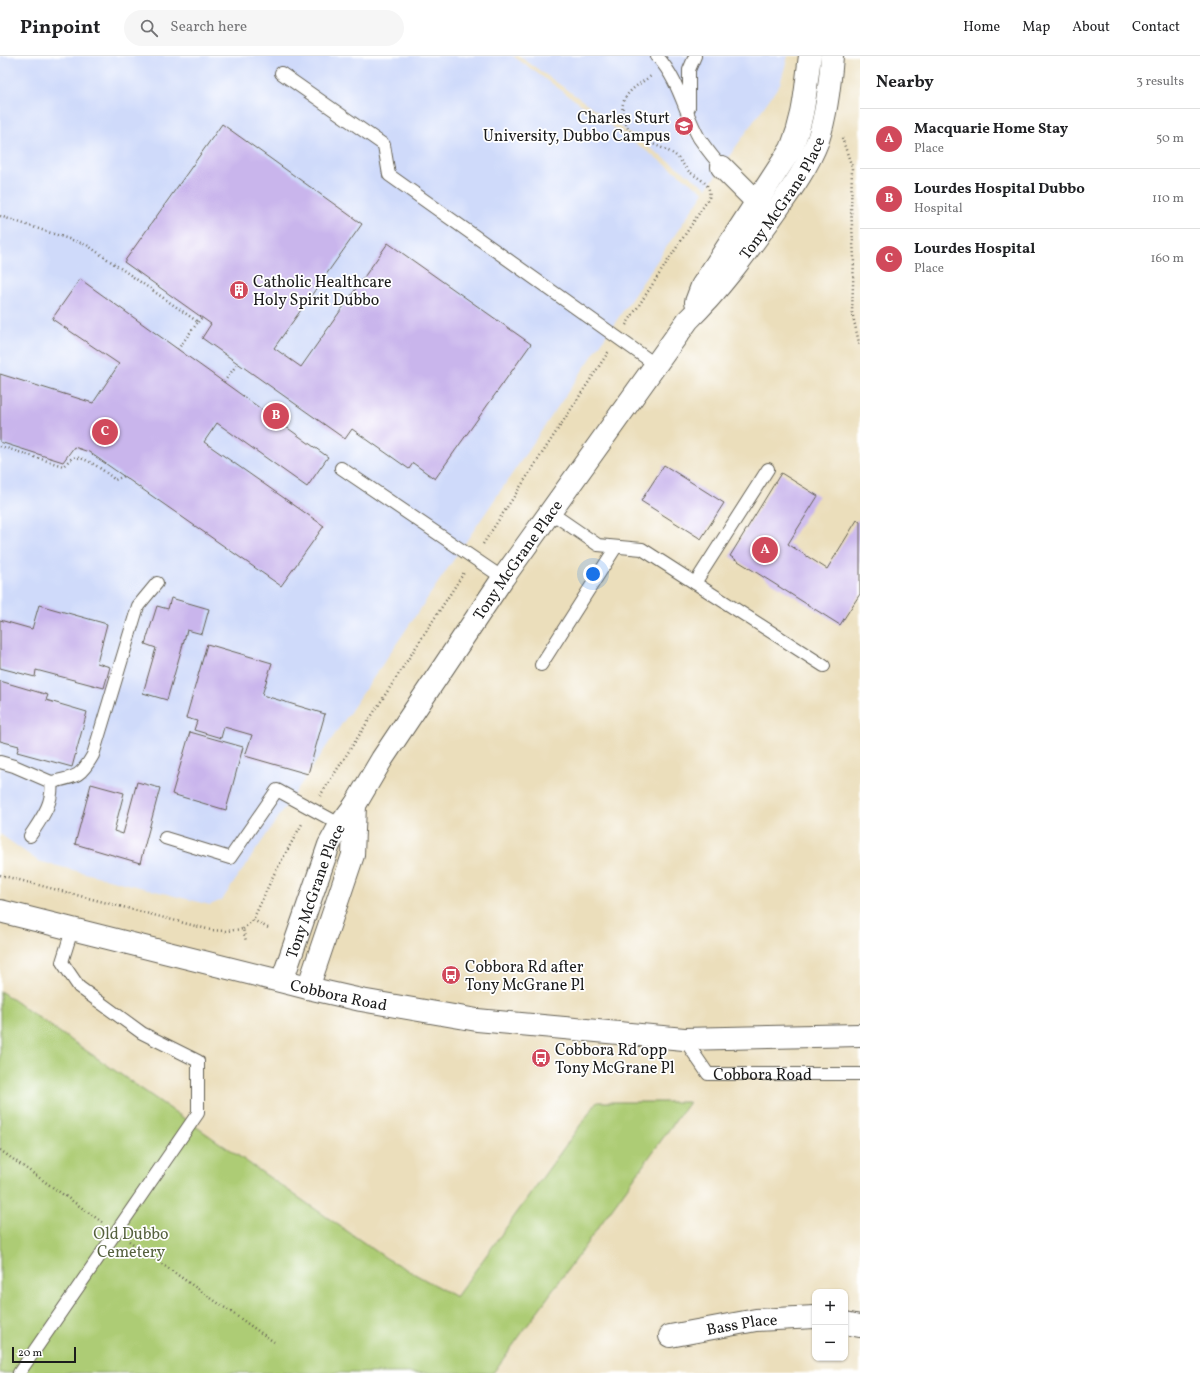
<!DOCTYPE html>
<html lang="en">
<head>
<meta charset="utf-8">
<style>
  body { margin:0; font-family:Vollkorn,serif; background:#f6f6f6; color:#202124 }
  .controls { position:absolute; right:12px; bottom:12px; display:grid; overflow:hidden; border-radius:8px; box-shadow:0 1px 3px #0004 }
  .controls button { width:36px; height:36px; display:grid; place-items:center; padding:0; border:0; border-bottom:1px solid #e0e0e0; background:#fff; color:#202124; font:20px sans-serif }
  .scale { position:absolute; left:12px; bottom:10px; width:64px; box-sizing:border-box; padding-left:4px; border:2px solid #1c1c1c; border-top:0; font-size:11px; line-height:14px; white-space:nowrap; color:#1c1c1c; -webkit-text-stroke:3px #fff; paint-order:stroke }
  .you { position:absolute; left:593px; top:518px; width:14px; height:14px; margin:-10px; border:3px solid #fff; border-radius:50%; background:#1a73e8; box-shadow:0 0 0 6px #1a73e833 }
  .badge { display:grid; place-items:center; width:26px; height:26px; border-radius:50%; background:#d1495b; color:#fff; font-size:13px; font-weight:700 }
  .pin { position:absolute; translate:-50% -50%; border:2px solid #fff; box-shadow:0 1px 4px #0006 }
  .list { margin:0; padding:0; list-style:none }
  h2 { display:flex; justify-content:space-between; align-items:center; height:52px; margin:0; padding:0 16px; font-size:17px }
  h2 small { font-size:13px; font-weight:400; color:#757577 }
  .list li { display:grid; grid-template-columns:26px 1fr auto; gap:12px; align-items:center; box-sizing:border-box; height:60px; padding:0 16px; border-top:1px solid #e0e0e0 }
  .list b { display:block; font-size:15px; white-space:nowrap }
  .list p { margin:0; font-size:13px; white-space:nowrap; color:#757577 }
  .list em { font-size:13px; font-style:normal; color:#757577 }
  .icon { flex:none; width:22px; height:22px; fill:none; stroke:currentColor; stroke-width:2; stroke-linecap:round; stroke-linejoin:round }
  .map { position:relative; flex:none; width:860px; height:1317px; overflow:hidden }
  header { display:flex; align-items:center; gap:24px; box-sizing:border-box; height:56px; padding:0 20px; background:#fff; border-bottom:1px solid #e0e0e0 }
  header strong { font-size:19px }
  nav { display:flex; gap:22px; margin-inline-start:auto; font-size:14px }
  .search { width:280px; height:36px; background:#f6f6f6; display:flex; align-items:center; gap:10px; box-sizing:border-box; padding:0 14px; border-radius:22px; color:#757577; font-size:15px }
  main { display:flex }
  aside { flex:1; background:#fff }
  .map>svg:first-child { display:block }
  .built { fill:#cfdafa }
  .green { fill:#adcc74; stroke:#647448 }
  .building { fill:#c9b5ec }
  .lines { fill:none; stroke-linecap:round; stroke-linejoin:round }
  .lane-casing { stroke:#646054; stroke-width:14 }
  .street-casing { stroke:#646054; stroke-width:24 }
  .primary-casing { stroke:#646054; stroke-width:24 }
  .path { stroke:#646054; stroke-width:2.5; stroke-dasharray:1 3; stroke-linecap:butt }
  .lane { stroke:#fff; stroke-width:12 }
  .street { stroke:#fff; stroke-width:22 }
  .primary { stroke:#fff; stroke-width:22 }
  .labels { text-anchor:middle; stroke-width:3.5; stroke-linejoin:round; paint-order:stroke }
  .poi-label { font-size:16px; fill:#1c1c1c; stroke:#fff; text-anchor:start }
  .street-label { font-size:16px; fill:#1c1c1c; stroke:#fff }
  .park-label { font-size:16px; fill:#56623f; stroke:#fff }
</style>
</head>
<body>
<header>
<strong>Pinpoint</strong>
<div class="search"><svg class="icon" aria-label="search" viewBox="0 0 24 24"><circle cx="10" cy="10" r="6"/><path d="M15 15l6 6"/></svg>Search here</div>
<nav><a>Home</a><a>Map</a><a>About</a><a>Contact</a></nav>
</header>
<main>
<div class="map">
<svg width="860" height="1317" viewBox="0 0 860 1317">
  <rect width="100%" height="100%" fill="#fff"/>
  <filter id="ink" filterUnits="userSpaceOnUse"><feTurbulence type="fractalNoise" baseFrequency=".025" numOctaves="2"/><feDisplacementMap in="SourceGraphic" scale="8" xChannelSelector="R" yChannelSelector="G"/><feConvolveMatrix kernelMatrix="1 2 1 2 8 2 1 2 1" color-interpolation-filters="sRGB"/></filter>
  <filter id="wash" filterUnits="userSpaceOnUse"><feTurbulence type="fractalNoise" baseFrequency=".012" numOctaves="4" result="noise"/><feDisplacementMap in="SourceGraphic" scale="16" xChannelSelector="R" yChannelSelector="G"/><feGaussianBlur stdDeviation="0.9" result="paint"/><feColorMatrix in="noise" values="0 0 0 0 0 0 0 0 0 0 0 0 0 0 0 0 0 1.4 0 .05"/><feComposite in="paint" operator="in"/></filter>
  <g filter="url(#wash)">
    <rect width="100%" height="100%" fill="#ebdebb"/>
    <path class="built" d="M0,0H513L704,136L222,844L210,849L38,805L0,778Z
      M519,0H788L780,28L707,132Z"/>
    <path class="green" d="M0,935L386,1202L456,1241L597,1046H689L493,1317H0Z"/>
    <g id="blocks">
      <path class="building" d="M222,68L362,168L274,292L301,311L388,187L531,288L435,423L413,407L409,413L352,373L345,383L202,282L211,268L124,206Z
        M80,223L328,401L307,431L217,367L204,386L324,470L281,530L89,396L74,391L63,406L0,386V318L93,347L119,308L52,263Z
        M664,409L724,447L701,483L641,445Z
        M781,417L818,440L788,488L827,513L857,464L860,466V538L840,569L730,500Z
        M171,542L209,553L202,578L187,574L167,644L143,637L156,592L145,588L157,550L168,553Z
        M39,549L107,568L97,607L110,611L104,632L36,614L35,621L0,612V564L32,573Z
        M207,588L272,607L262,639L325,658L308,718L245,700L252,679L224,671L221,682L194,674L197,665L186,662Z
        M0,625L48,639L46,644L87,656L72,711L17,696L19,690L0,685Z
        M190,676L243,691L226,754L172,738Z
        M137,726L160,732L140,807L75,788L91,728L124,737L114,775L123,778Z"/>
    </g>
  </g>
  <g filter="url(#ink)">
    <use href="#blocks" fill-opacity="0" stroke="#646054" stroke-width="1"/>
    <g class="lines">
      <defs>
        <g id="lane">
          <path d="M657,0C680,26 683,53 699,82C706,92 713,102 722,111"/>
          <path d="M281,17L384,89L389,119L656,309"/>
          <path d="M689,52V14L695,0"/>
          <path d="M341,412L503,522"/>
          <path d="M550,456L598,489L642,493L824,610"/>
          <path d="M695,527L768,413"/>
          <path d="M541,609L616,491"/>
          <path d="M0,706L14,710L51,726C54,747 41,763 30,780"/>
          <path d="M51,726C75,721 80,722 93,699L138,550L157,527"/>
          <path d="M165,782L230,802L277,734L345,771"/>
          <path id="s1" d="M684,983L708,1018H860"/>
          <path d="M19,1317L198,1057V1005L142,977L79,931L62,906L72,874"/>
        </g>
        <g id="street">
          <path d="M722,111L757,146L762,160"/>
          <path d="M696,246L702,230L791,93C805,59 805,36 810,0"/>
          <path id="s2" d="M282,925L329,789L340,769L355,749L382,703L503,522L688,264C720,233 745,198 771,162C788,138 807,113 818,84C827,57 830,28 832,0"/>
          <path d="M308,932L353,799L355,749"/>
          <path d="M845,1267L860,1270"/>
          <path id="s3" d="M670,1280L756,1264L815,1261"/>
        </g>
        <g id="primary">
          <path id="s4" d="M0,855L308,932L361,944L477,964L684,983L860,979"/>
        </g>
      </defs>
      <use href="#lane" class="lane-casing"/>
      <use href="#street" class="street-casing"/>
      <use href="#primary" class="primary-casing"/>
      <path class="path" d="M842,82L852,111L851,154L854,202L852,256L860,291
        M0,160L87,189L198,266L178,293
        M198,266L202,261
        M626,269L709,142C712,128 701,124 691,117C684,112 680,101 672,97C660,90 645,86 633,78C628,74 626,69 624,62C617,40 635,31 651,20
        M224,326L238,307
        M0,390L63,410C66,408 70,403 73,402C85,399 107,417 115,424L124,420
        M483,488L609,295
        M320,740L465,515
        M0,819L211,874L226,875L243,873L246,885
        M253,864L270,873
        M243,873L253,864L273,820L303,766
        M0,1094L102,1166
        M129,1185L274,1286"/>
      <use href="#lane" class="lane"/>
      <use href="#street" class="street"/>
      <use href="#primary" class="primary"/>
    </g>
  </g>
  <defs>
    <symbol id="university-disc" viewBox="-11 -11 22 22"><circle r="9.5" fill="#d1495b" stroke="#fff"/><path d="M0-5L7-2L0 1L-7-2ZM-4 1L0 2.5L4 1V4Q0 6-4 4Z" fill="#fff"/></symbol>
    <symbol id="building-disc" viewBox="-11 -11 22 22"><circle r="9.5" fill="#d1495b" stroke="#fff"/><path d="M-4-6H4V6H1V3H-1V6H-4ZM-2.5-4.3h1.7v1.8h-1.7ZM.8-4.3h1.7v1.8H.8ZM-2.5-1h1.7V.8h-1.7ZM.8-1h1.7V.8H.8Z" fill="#fff"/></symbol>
    <symbol id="bus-disc" viewBox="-11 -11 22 22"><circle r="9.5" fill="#d1495b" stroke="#fff"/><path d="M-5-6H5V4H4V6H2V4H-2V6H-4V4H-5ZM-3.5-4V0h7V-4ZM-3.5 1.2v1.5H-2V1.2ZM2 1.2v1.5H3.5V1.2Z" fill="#fff"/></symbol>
  </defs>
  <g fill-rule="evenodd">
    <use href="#university-disc" x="673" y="59" width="22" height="22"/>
    <use href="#building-disc" x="228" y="223" width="22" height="22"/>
    <use href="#bus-disc" x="440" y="908" width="22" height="22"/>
    <use href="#bus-disc" x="530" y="991" width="22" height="22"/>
  </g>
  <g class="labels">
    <g class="poi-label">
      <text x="670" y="67" text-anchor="end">Charles Sturt<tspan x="670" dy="18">University, Dubbo Campus</tspan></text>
      <text x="253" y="231">Catholic Healthcare<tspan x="253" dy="18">Holy Spirit Dubbo</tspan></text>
      <text x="465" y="916">Cobbora Rd after<tspan x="465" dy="18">Tony McGrane Pl</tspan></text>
      <text x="555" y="999">Cobbora Rd opp<tspan x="555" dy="18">Tony McGrane Pl</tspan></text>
    </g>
    <g class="street-label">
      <text dy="6" stroke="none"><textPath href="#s2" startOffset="935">Tony McGrane Place</textPath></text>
      <text dy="6" stroke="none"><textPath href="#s2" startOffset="486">Tony McGrane Place</textPath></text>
      <text dy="6" stroke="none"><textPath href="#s2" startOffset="96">Tony McGrane Place</textPath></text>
      <text dy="6" stroke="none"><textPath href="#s4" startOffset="349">Cobbora Road</textPath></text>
      <text dy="6" stroke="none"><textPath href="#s1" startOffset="97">Cobbora Road</textPath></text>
      <text dy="6" stroke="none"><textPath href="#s3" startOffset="73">Bass Place</textPath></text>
    </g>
    <g class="park-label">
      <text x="131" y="1183">Old Dubbo<tspan x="131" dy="18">Cemetery</tspan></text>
    </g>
  </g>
</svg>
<div class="controls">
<button>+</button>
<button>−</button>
</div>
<div class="scale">20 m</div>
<div class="you"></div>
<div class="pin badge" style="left:765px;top:494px">A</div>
<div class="pin badge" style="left:276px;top:360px">B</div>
<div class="pin badge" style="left:105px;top:376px">C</div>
</div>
<aside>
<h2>Nearby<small>3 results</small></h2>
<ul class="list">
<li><span class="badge">A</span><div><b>Macquarie Home Stay</b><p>Place</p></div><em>50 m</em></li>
<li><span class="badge">B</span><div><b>Lourdes Hospital Dubbo</b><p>Hospital</p></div><em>110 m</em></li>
<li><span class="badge">C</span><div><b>Lourdes Hospital</b><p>Place</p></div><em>160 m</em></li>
</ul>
</aside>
</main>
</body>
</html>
